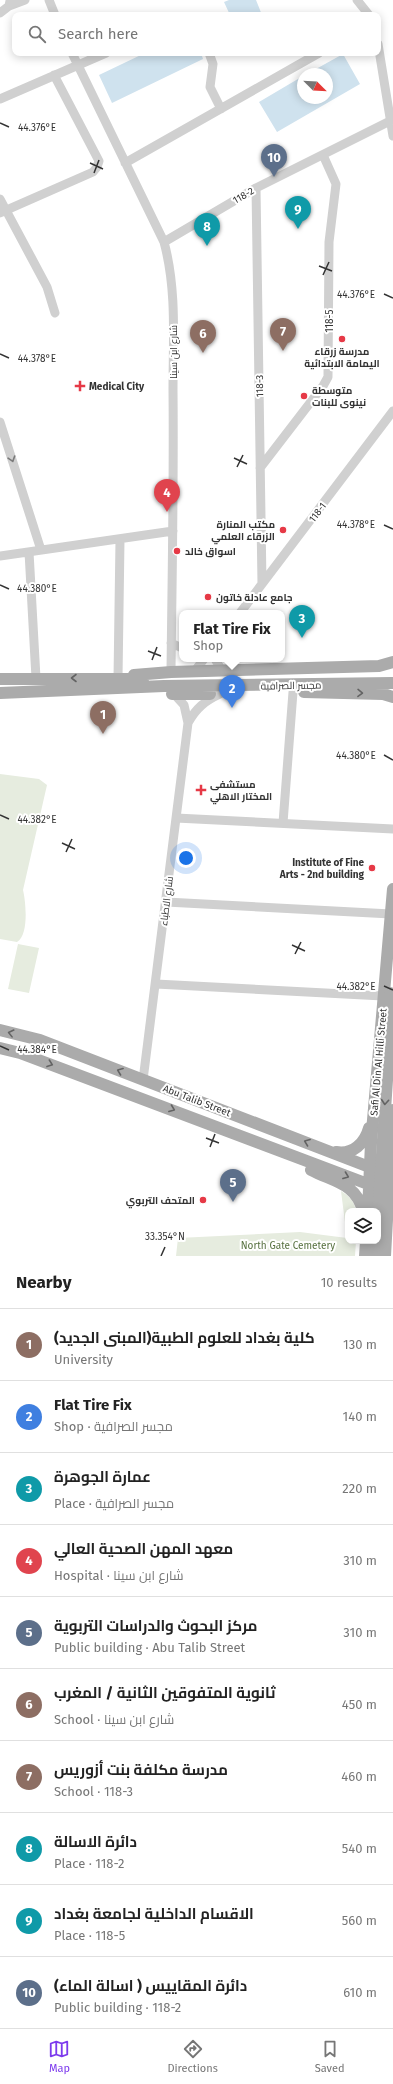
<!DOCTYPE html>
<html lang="en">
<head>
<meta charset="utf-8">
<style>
  body { margin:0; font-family:"Fira Sans",Cairo,sans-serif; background:#f6f6f6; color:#222 }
  .controls { position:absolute; right:12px; bottom:12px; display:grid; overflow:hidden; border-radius:8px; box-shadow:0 2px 10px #0003 }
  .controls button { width:36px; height:36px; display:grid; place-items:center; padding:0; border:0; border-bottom:1px solid #e0e0e0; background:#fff; color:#222; font:20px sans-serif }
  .compass { position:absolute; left:297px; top:68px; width:36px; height:36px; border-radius:50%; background:#fff; box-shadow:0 2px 10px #0003; rotate:114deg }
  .you { position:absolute; left:186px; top:858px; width:14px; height:14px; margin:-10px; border:3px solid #fff; border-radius:50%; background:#1a73e8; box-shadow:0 0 0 6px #1a73e833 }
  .badge { display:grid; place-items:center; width:26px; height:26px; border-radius:50%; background:#7c3aed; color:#fff; font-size:13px; font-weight:700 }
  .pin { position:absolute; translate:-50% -33px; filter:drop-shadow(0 1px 2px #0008) }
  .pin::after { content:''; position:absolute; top:21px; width:14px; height:12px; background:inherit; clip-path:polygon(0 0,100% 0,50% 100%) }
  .popup { position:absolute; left:179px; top:610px; width:106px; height:52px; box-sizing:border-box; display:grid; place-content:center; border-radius:8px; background:#fff; filter:drop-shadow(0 1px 3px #0005); font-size:13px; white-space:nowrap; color:#767676 }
  .popup b { font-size:15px; color:#222 }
  .popup::after { content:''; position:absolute; left:50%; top:100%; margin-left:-8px; border:8px solid transparent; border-top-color:#fff }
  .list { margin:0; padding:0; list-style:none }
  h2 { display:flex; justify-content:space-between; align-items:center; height:52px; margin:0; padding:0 16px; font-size:17px }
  h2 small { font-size:13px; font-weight:400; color:#767676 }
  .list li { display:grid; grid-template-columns:26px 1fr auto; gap:12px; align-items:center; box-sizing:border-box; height:72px; padding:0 16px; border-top:1px solid #e0e0e0 }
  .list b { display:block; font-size:15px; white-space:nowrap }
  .list p { margin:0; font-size:13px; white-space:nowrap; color:#767676 }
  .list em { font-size:13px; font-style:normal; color:#767676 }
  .icon { flex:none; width:22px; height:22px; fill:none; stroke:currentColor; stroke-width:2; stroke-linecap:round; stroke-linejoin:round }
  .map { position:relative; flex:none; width:393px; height:1256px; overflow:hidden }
  .search { position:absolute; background:#fff; box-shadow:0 2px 10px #0003; left:12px; right:12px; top:12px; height:44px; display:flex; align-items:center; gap:10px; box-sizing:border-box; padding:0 14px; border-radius:8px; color:#767676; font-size:15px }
  .sheet { height:772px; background:#fff }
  nav { display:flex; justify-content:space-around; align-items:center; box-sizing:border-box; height:56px; border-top:1px solid #e0e0e0; background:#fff; font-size:11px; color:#767676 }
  nav a { display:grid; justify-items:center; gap:2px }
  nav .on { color:#7c3aed }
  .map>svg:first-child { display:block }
  .green { fill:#e6ecdf }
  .water { fill:#cfe2ee }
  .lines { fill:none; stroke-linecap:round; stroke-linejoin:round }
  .minor { stroke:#d0d0d0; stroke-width:9 }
  .major { stroke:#ababab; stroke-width:12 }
  .major-bridge { stroke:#ababab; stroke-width:12 }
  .oneway { stroke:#7a7a7a }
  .oneway2 { stroke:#636363 }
  .ticks { fill:none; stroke:#333; stroke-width:1.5 }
  .poi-dot { fill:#e63946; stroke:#fff; stroke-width:1.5 }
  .labels { text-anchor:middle; stroke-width:4; stroke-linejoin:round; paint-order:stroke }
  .street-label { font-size:10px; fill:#333; stroke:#fff }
  .poi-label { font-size:10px; font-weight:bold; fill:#333; stroke:#fff; text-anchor:start }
  .park-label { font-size:10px; fill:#56703f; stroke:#fff }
  .ticks-label { font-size:10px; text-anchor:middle; fill:#333; stroke:#fff; stroke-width:4; stroke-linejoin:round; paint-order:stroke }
</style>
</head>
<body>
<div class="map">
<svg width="393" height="1256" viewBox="0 0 393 1256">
  <rect width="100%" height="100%" fill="#fff"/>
  <path class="green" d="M0,774L39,779L47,785L23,890C26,902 29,935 17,942L0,939Z
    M18,944L39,948L29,993L8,989Z
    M341,1191C349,1196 354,1201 356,1211H348V1241H356L355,1256H176L178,1238L300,1232L347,1238Z"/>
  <path class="water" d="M229,0H256L262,15H230L224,2Z
    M145,53H201L203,59L112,103L99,75Z
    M343,54L360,84L277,132L259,102L303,76V98H327V74H307Z"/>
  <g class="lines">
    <path class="minor" d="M49,0L55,15
      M357,0L369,15
      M9,6L25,0
      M0,13L9,6L10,1
      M378,44L393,136
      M72,53L164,242C177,290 173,340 173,390C174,484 172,578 171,672
      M209,53L213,64L210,87L221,109
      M0,99L106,53
      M125,163L319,53
      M256,188L262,584
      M0,199L47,287L55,313
      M0,213L93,172L97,167L99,161L54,75
      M164,242L256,188L390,121
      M0,422L41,550
      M260,468L323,386L328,377L329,242L336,184L323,155
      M29,552L36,678
      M0,556L173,531
      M240,613L393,411
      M171,643L182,648
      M215,659L222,671
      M194,672L204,659
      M118,678L120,540
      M188,723C196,708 205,701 220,694
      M176,818L393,829
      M283,823L293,692
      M166,902L391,914
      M156,984L383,996
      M143,1080L188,723L184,705L174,694"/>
    <path class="major" d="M134,675L171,672L379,666L393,662
      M0,679H143
      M304,692L383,694L393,697
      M0,693L164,686L393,683
      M172,694H210
      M0,1030L40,1040L390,1175
      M0,1048L20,1053L389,1192
      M336,1152C353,1155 365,1143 369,1128
      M311,1170C334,1182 356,1183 363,1211
      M368,1211L371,1143L393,889
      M365,1256L366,1241
      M376,1256L377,1241"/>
    <path class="major-bridge" d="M378,1215L390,1035V993
      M385,1256L393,1110"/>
  </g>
  <defs><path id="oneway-chevron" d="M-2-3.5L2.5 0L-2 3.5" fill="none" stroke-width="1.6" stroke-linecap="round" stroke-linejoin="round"/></defs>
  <use class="oneway" href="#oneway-chevron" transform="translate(12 459) rotate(72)"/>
  <g class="oneway2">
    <use href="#oneway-chevron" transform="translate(74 678) rotate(180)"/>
    <use href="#oneway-chevron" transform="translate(360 693) rotate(1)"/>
    <use href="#oneway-chevron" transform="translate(11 1033) rotate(-166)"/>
    <use href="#oneway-chevron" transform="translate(50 1064) rotate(20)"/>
    <use href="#oneway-chevron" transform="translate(120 1071) rotate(-159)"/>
    <use href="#oneway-chevron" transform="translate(385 1102) rotate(95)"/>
    <use href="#oneway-chevron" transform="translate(172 1109) rotate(21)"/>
    <use href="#oneway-chevron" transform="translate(307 1142) rotate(-159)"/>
    <use href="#oneway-chevron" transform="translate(346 1176) rotate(21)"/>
  </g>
  <path class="ticks" d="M0,123L9,127M90,163L103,169M94,173L99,160M319,266L332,271M323,275L329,262M384,294L393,298M0,354L9,358M234,458L247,464M237,467L243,455M384,525L393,529M0,585L9,589M148,651L161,656M152,660L157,647M384,755L393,760M0,815L9,819M62,843L75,849M66,852L72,839M292,945L305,951M295,954L301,942M384,986L393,990M0,1046L9,1050M206,1138L219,1143M210,1147L215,1134M161,1256L165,1247"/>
  <g class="poi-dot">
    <circle cx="342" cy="339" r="4"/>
    <path d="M78 380h4v4h4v4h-4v4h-4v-4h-4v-4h4z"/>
    <circle cx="304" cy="396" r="4"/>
    <circle cx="283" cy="530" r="4"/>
    <circle cx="177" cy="551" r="4"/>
    <circle cx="208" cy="597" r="4"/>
    <path d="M199 784h4v4h4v4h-4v4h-4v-4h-4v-4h4z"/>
    <circle cx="372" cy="868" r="4"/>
    <circle cx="203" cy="1200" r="4"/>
  </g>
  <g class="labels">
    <g class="street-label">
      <text transform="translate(243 195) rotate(-30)" y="4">118-2</text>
      <text transform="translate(329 321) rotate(-90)" y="4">118-5</text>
      <text transform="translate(173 352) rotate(-90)" y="4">شارع ابن سينا</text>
      <text transform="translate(259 386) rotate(-91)" y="4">118-3</text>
      <text transform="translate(317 512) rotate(-53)" y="4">118-1</text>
      <text transform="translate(291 685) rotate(-1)" y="4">مجسر الصرافية</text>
      <text transform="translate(166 901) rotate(-83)" y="4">شارع الاطباء</text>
      <text transform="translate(378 1062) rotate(-85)" y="4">Safi Al Din Al Hilli Street</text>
      <text transform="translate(197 1100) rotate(21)" y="4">Abu Talib Street</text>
    </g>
    <g class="poi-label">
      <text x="342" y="355" text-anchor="middle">مدرسة زرقاء<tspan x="342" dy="12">اليمامة الابتدائية</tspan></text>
      <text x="89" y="390">Medical City</text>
      <text x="312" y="394">متوسطة<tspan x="312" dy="12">نينوى للبنات</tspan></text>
      <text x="275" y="528" text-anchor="end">مكتب المنارة<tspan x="275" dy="12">الزرقاء العلمي</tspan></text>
      <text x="185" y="555">اسواق خالد</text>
      <text x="216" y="601">جامع عادلة خاتون</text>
      <text x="210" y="788">مستشفى<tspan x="210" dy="12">المختار الاهلي</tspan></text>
      <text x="364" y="866" text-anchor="end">Institute of Fine<tspan x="364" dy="12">Arts - 2nd building</tspan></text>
      <text x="195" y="1204" text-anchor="end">المتحف التربوي</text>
    </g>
    <g class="park-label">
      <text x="288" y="1249">North Gate Cemetery</text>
    </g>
  </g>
  <g class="ticks-label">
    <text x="37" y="131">44.376°E</text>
    <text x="356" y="298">44.376°E</text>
    <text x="37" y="362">44.378°E</text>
    <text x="356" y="528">44.378°E</text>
    <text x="37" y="592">44.380°E</text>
    <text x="356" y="759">44.380°E</text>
    <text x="37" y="823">44.382°E</text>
    <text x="356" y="990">44.382°E</text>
    <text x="37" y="1053">44.384°E</text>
    <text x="165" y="1240">33.354°N</text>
  </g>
</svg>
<div class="controls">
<button><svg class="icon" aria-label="layers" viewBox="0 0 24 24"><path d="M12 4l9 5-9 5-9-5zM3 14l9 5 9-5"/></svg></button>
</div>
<svg class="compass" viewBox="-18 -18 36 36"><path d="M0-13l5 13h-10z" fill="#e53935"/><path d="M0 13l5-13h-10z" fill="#767676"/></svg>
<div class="you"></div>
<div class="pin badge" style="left:103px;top:734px;background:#8d6e63">1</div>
<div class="pin badge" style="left:232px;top:708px;background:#3f7fe0">2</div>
<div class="popup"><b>Flat Tire Fix</b>Shop</div>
<div class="pin badge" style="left:302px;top:638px;background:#0f9aa8">3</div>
<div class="pin badge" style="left:167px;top:512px;background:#e0444e">4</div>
<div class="pin badge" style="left:233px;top:1202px;background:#5c6f8a">5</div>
<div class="pin badge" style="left:203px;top:353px;background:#8d6e63">6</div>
<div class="pin badge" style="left:283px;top:351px;background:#8d6e63">7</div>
<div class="pin badge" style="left:207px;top:246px;background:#0f9aa8">8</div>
<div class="pin badge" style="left:298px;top:229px;background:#0f9aa8">9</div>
<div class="pin badge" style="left:274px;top:177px;background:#5c6f8a">10</div>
<div class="search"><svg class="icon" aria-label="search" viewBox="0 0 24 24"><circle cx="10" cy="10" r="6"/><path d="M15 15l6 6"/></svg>Search here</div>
</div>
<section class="sheet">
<h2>Nearby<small>10 results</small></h2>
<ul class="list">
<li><span class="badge" style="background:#8d6e63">1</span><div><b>كلية بغداد للعلوم الطبية(المبنى الجديد)</b><p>University</p></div><em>130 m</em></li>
<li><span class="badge" style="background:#3f7fe0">2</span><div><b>Flat Tire Fix</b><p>Shop · مجسر الصرافية</p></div><em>140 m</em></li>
<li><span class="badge" style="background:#0f9aa8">3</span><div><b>عمارة الجوهرة</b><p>Place · مجسر الصرافية</p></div><em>220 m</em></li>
<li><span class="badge" style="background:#e0444e">4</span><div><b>معهد المهن الصحية العالي</b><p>Hospital · شارع ابن سينا</p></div><em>310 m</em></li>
<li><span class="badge" style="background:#5c6f8a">5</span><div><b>مركز البحوث والدراسات التربوية</b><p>Public building · Abu Talib Street</p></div><em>310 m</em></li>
<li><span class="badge" style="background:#8d6e63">6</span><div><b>ثانوية المتفوقين الثانية / المغرب</b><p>School · شارع ابن سينا</p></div><em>450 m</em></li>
<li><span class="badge" style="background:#8d6e63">7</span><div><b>مدرسة مكلفة بنت أزوريس</b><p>School · 118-3</p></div><em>460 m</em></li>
<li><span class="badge" style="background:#0f9aa8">8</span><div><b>دائرة الاسالة</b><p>Place · 118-2</p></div><em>540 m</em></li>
<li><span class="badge" style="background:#0f9aa8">9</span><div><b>الاقسام الداخلية لجامعة بغداد</b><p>Place · 118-5</p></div><em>560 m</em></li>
<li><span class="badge" style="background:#5c6f8a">10</span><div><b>دائرة المقاييس ( اسالة الماء)</b><p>Public building · 118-2</p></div><em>610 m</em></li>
</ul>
</section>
<nav>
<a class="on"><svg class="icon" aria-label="map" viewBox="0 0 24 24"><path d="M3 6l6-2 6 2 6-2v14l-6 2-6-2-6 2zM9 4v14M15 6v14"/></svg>Map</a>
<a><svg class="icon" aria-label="directions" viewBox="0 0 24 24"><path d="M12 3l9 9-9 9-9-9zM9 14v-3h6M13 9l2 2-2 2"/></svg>Directions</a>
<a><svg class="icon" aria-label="saved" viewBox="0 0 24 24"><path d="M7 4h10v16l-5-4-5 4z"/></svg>Saved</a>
</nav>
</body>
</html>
